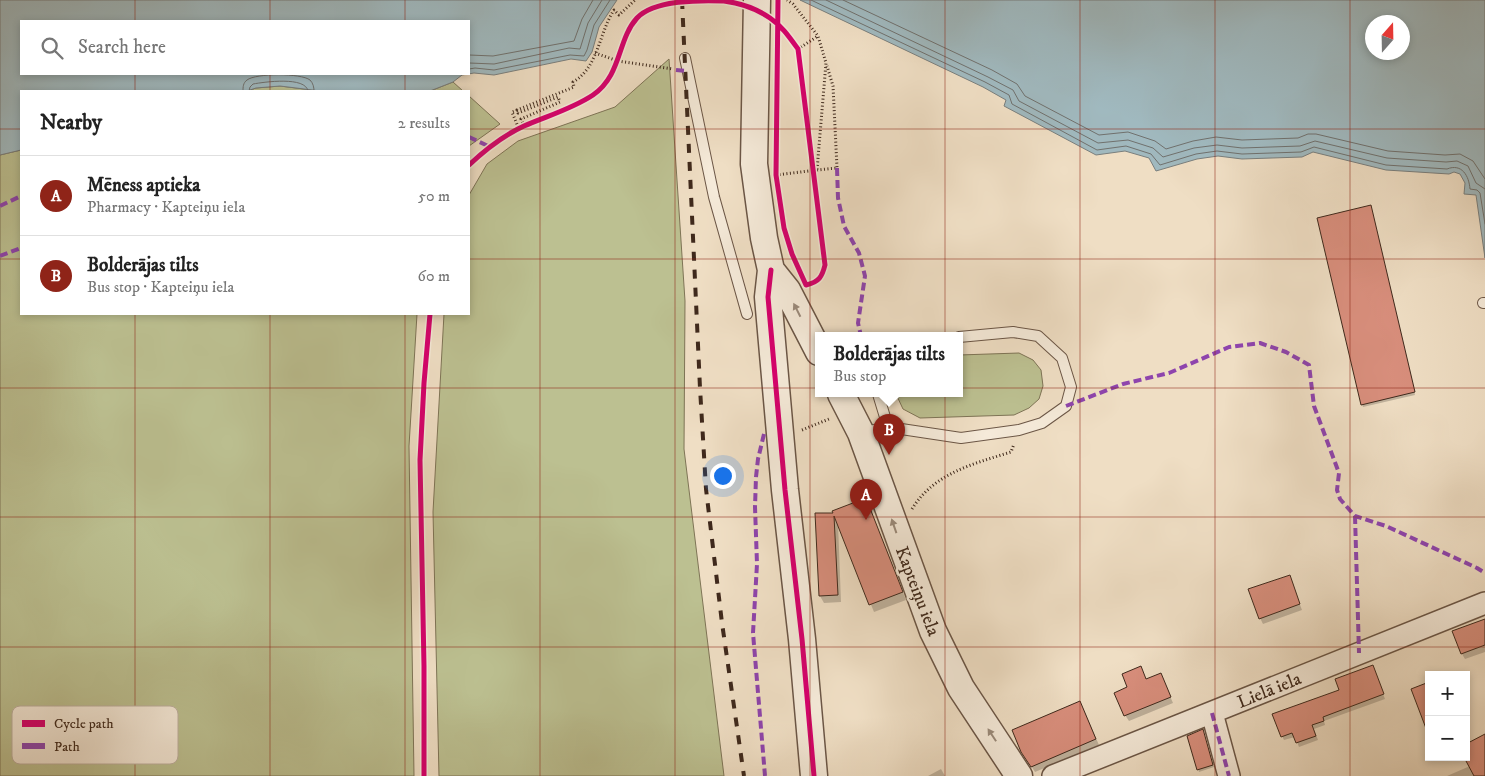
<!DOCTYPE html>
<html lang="en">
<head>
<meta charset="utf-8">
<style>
  body { margin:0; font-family:"IM FELL DW Pica",serif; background:#f6f6f6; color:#222 }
  .controls { position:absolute; right:15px; bottom:15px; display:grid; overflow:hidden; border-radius:0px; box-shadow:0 2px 8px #0003 }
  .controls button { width:45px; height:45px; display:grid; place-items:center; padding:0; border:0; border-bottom:1px solid #e0e0e0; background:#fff; color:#222; font:25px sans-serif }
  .compass { position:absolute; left:1365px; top:15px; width:45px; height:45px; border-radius:50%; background:#fff; box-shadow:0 2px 8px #0003; rotate:20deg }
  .you { position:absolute; left:722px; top:475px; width:18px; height:18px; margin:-12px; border:4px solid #fff; border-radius:50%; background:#1a73e8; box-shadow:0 0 0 8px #1a73e833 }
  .badge { display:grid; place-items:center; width:32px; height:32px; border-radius:50%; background:#8f2418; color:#fff; font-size:16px; font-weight:700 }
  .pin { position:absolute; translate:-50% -41px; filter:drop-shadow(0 1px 2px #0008) }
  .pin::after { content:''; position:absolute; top:26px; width:18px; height:15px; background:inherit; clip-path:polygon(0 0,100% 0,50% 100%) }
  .popup { position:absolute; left:815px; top:332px; width:148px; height:65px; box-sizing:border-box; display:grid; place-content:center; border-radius:0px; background:#fff; filter:drop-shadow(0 1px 4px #0005); font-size:16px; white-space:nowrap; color:#767676 }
  .popup b { font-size:19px; color:#222 }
  .popup::after { content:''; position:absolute; left:50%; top:100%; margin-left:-10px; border:10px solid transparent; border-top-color:#fff }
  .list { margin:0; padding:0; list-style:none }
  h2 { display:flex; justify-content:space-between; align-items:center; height:65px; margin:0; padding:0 20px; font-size:21px }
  h2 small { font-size:16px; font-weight:400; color:#767676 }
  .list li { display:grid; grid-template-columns:32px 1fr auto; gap:15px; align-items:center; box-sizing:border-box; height:80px; padding:0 20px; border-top:1px solid #e0e0e0 }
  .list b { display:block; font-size:19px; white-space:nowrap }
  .list p { margin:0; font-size:16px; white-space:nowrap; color:#767676 }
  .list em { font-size:16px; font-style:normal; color:#767676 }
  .icon { flex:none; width:28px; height:28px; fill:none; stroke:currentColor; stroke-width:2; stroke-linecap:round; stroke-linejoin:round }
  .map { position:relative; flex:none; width:1485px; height:776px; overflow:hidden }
  .search { position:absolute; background:#fff; box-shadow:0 2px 8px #0003; left:20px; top:20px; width:450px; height:55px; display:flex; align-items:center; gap:12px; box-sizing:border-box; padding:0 18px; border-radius:0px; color:#767676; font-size:19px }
  .panel { position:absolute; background:#fff; box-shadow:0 2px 8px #0003; left:20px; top:90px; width:450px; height:225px; border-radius:0px }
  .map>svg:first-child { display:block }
  .green { fill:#bcc091; stroke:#7e7456 }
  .water { fill:#a0b9bf; stroke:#797f7e; fill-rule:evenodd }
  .shadow { fill:#0003 }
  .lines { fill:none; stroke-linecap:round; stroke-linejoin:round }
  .shore { stroke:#70716e; stroke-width:1 }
  .building { fill:#d88e7c; stroke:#3f291c }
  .service-casing { stroke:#6b5646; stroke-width:12 }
  .minor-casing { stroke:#6b5646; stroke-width:24 }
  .tertiary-casing { stroke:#6b5646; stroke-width:29 }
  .path { stroke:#3f291c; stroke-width:3; stroke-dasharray:1 2.5; stroke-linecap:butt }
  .service { stroke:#f5ead9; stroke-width:10 }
  .minor { stroke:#f5ead9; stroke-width:21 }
  .tertiary { stroke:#f5ead9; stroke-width:26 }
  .rail { stroke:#3f291c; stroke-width:4; stroke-dasharray:9 9; stroke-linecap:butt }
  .quiet { stroke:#8e44ad; stroke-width:4; stroke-dasharray:8 4; stroke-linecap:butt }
  .cycleway-casing { stroke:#f5ead9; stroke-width:8 }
  .cycleway { stroke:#d6006c; stroke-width:5 }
  .oneway { fill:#9a8a7a }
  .grid { fill:none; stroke:#8f2418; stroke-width:1; stroke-opacity:0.55 }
  .labels { text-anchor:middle; stroke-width:5; stroke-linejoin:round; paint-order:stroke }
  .street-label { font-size:18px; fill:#3f291c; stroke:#f5ead9 }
  .key { fill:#f5ead9; stroke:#beb0a0; stroke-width:1 }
  .key-label { font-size:14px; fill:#3f291c }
</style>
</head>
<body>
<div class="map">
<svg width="1485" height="776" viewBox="0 0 1485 776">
  <rect width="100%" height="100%" fill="#efdec4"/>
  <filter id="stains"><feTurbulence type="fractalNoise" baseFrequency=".004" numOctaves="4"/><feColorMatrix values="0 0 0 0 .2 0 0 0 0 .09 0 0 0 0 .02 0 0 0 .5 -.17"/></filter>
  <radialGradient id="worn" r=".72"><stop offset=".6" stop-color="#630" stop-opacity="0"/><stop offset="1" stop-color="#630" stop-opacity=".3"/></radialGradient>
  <path class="green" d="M669,59L685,301L684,449L724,776H439L433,512L444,314H469V195L487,164L518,141L615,107Z
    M453,82L463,91H430Z
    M280,86L320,91H247L256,88Z
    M469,96L500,124L469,146Z
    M21,150V314H417L409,446L414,776H0V155Z
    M1019,353L1033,360L1041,370L1043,386L1039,399L1029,408L1014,415L920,418L903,409L896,394H959V355Z"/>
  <path class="water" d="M0,0H617L599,27L592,52L586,61L571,59L494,75L474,73L462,75L453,82L430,91H320L280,86L256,88L247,91H21V150L0,155ZM21,21H469V74H21Z
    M800,0H1485V258L1476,195L1464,194L1465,183L1460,174L1454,172L1449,174L1386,170L1313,152L1302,157L1242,159L1218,156L1197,159L1156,171L1149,158L1125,151L1096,155L1004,106L1006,100L983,87ZM1372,22H1402V52H1372Z"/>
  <path class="shadow" d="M1371,209L1415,395L1363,407L1362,404Z
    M866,499L906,600L874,612L838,523L841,602L824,603L820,596L817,515L835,514Z
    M1289,576L1302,610L1263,624L1260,618Z
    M1485,621V652L1465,659L1462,654Z
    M1374,671L1385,699L1324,721L1325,725L1314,729L1318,740L1299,747L1295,737L1284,740L1282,736L1340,691Z
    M1147,680H1163L1173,703L1129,721L1125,715Z
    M1083,708L1099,745L1035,772L1026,758Z
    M1203,731L1214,767L1199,772L1198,769Z
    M1485,741V776H1447L1470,766L1466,757Z
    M941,769L945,776H928Z"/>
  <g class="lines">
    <path class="shore" d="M811,0L985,82L1009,95L1012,104L1097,150L1126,146L1151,154L1160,165L1196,154L1217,151L1242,154L1301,152L1314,147L1386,165L1447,169C1462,163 1469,176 1470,189L1477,190L1480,193L1485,224
      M826,0L988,77L1013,90L1019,101L1098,143L1128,140L1153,148L1163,157L1194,148L1217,145L1242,148L1300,146L1315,141L1387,158L1446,162L1457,161L1468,166L1476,183L1485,189
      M843,0L992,70L1017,84L1025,96L1099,135L1128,132L1155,141L1166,149L1193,141L1216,137L1242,140L1298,138L1308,134H1316L1388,151L1445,155L1460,154L1473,161L1485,179
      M469,55L493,56L574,41L582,19L593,0
      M469,63L494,64L569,48L580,49L588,23L602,0
      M469,69L475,68L494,70L570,55L584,56L587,50L594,25L610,0
      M243,91C243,87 243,83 247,80C256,73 301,73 310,80C313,83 314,87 314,91
      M249,91L250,87L253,84C264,82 306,76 308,91"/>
  </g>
  <path class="building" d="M1371,205L1415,392L1361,405L1317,218Z
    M866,498L903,592L869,605L834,516L838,595L819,596L815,513H833L832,511Z
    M1290,575L1300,604L1259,619L1248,589Z
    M1485,619V645L1461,654L1452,631Z
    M1373,665L1384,694L1323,717L1324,721L1312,725L1316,736L1296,743L1292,733L1281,737L1272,714L1339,690L1335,679Z
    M1141,666L1146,679L1161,673L1171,697L1124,716L1114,693L1127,687L1122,674Z
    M1429,682V731H1427L1411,689Z
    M1080,701L1096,739L1031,767L1021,752L1012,730Z
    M1203,729L1213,765L1197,770L1187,736Z
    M1485,734V776H1474L1466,761V744Z"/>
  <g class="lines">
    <defs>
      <path id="service" d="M685,58L714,197L747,314
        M1483,303H1485
        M878,394L888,427
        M861,433L888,427L961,438L1019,430L1042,423L1066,406L1071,387L1062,358L1038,336L1013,332L959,337"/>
      <path id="minor" d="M1212,713L1229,776
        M1053,776L1485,603"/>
      <path id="tertiary" d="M757,0L754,164L764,238L771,270L787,290L819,352
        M771,270L768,297L785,490L802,639L814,776
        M841,394L861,433L933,631L961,688L1019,776"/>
    </defs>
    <use href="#service" class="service-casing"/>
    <use href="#minor" class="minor-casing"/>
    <use href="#tertiary" class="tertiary-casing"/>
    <path class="path" d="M798,49L818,36
      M595,53L618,61L673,69
      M517,110L512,112L519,129
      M524,126L521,119L560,102L558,97L518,113L517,110L574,87L573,82C598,68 599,33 614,10L619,15L635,0
      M817,170L837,168L833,86L827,66
      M776,175L817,170L826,63L818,36L793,4L787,0
      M802,430L829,419
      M912,509C934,473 973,464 1011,452L1014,444"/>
    <use href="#service" class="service"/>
    <use href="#minor" class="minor"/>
    <use href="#tertiary" class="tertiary"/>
    <path class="rail" d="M682,0L700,388L706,489L722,623L744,776"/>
    <path class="quiet" d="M676,70L687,71
      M469,137L488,146
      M837,168L838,198L844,226L859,253L865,276L858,323L861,336
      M0,206L21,196
      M0,256L21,248
      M1066,406L1123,384L1169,373L1229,347L1260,343L1286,352L1309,365L1314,406L1339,473L1337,490L1340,499L1355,516L1386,526L1477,568L1485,573
      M764,434L758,459L756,477L755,507L757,564L753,633L765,776
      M1355,516L1359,653
      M1212,713L1229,776"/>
    <defs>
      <path id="cycleway" d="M469,165C486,149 502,136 524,126C547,116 572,109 593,95C622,75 617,40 637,18C654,0 701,0 724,1C740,3 757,9 770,18C782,26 790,38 798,49L825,265C822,277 819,282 806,285L792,254L784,228L776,175L778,0
        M771,270L768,297L785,490L802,639L814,776
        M424,776V666L420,460L424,383L430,314"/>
    </defs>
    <use href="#cycleway" class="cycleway-casing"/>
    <use href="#cycleway" class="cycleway"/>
  </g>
  <defs><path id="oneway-solid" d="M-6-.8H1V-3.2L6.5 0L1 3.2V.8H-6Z" transform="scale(1.25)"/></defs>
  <g class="oneway">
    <use href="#oneway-solid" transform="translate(797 310) rotate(-117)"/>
    <use href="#oneway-solid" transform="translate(894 526) rotate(-109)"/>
    <use href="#oneway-solid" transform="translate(992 735) rotate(-123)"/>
  </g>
  <path class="grid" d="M135,0V21M270,0V21M405,0V21M540,0V776M675,0V776M810,0V776M945,0V776M1080,0V776M1215,0V776M1350,0V776M135,74V91M270,74V91M405,74V91M0,129H21M469,129H1485M0,259H21M469,259H1485M135,314V776M270,314V776M405,314V776M0,388H1485M0,517H1485M0,647H1485"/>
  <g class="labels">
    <g class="street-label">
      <text transform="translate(918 591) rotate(69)" y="6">Kapteiņu iela</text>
      <text transform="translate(1269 690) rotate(-22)" y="6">Lielā iela</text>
    </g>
  </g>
  <rect x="12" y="706" width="166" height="58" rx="8" class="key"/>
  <rect x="22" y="720" width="23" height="7" fill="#d6006c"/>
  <rect x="22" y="743" width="23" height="6" fill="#8e44ad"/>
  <g class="key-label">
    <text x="54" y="728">Cycle path</text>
    <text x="54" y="751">Path</text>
  </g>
  <rect width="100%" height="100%" filter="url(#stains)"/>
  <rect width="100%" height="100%" fill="url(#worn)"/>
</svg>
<div class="controls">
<button>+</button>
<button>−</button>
</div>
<svg class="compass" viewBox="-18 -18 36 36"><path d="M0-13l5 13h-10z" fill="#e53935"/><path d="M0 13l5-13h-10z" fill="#767676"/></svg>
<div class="you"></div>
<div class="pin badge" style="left:866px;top:520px">A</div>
<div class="pin badge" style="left:889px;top:455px">B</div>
<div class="popup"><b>Bolderājas tilts</b>Bus stop</div>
<div class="search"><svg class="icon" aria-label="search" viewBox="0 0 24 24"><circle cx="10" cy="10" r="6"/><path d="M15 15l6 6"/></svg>Search here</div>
<section class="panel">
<h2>Nearby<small>2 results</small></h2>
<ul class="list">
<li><span class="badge">A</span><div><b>Mēness aptieka</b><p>Pharmacy · Kapteiņu iela</p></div><em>50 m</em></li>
<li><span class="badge">B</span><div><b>Bolderājas tilts</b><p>Bus stop · Kapteiņu iela</p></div><em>60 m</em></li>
</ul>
</section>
</div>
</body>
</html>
